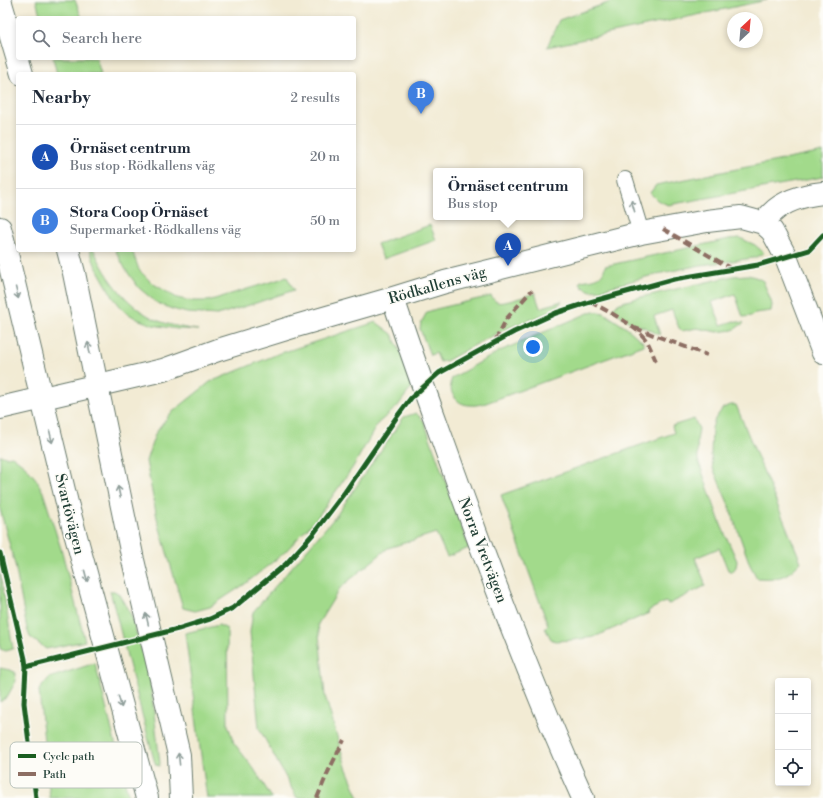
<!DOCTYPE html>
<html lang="en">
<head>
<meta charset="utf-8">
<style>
  body { margin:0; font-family:"Libre Bodoni",serif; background:#f2f2f3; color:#1f2937 }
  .controls { position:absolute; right:12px; bottom:12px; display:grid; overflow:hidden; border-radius:4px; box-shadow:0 2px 6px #0003 }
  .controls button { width:36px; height:36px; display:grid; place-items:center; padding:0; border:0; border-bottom:1px solid #e0e1e3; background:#fff; color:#1f2937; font:20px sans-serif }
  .compass { position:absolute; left:727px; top:12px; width:36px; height:36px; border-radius:50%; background:#fff; box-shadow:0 2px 6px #0003; rotate:26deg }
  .you { position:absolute; left:533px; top:347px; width:14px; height:14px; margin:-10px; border:3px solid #fff; border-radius:50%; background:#1a73e8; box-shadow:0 0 0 6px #1a73e833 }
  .badge { display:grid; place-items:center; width:26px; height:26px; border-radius:50%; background:#0f766e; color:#fff; font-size:13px; font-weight:700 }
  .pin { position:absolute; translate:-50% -33px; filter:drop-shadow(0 1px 2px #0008) }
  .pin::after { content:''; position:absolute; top:21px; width:14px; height:12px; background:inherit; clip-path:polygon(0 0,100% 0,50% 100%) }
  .popup { position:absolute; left:433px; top:168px; width:150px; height:52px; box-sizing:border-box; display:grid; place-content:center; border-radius:4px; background:#fff; filter:drop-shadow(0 1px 3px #0005); font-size:13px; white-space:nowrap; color:#747a83 }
  .popup b { font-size:15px; color:#1f2937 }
  .popup::after { content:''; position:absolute; left:50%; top:100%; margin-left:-8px; border:8px solid transparent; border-top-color:#fff }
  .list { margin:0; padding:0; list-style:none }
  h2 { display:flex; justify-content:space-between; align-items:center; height:52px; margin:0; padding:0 16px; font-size:17px }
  h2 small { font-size:13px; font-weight:400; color:#747a83 }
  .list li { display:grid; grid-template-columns:26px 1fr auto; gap:12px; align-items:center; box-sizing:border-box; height:64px; padding:0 16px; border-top:1px solid #e0e1e3 }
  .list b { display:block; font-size:15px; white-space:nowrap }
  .list p { margin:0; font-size:13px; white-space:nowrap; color:#747a83 }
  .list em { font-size:13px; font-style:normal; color:#747a83 }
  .icon { flex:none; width:22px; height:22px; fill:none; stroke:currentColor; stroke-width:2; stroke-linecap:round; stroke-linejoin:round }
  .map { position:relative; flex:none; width:823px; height:798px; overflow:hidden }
  .search { position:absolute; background:#fff; box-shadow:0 2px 6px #0003; left:16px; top:16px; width:340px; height:44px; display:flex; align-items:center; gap:10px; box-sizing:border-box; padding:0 14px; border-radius:4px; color:#747a83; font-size:15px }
  .panel { position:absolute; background:#fff; box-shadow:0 2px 6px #0003; left:16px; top:72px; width:340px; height:180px; border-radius:4px }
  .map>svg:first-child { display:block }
  .green { fill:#a2da8b; stroke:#608c60 }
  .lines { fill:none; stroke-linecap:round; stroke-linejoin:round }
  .lane-casing { stroke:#697a6c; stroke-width:18 }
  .street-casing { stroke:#697a6c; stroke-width:24 }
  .secondary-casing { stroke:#697a6c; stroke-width:24 }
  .lane { stroke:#fff; stroke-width:16 }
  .street { stroke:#fff; stroke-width:22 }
  .secondary { stroke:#fff; stroke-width:22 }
  .quiet { stroke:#8d6e63; stroke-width:4; stroke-dasharray:8 4; stroke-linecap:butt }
  .cycleway-casing { stroke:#fdfcf7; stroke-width:8 }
  .cycleway { stroke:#1b5e20; stroke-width:5 }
  .oneway { stroke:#8f9e9a }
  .labels { text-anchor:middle; stroke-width:3.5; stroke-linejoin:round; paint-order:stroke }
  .street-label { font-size:15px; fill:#1f3d34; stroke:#fdfcf7 }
  .key { fill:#fdfcf7; stroke:#bac3bc; stroke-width:1 }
  .key-label { font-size:11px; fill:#1f3d34 }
</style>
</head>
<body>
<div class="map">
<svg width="823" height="798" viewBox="0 0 823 798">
  <rect width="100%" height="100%" fill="#fdfcf7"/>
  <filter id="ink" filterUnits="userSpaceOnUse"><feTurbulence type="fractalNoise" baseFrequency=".025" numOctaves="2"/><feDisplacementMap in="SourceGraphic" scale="8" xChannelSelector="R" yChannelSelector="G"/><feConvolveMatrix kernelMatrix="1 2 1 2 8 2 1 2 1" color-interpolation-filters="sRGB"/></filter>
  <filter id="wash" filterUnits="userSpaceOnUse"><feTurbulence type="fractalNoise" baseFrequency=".012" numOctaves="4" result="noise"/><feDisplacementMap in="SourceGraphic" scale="16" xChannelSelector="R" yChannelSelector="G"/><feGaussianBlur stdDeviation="0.9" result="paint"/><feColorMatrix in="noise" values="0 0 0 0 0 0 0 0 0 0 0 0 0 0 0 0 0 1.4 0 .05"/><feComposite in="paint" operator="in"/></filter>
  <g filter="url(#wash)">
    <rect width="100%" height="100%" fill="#f2ebd4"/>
    <path class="green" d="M36,0H75L82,18H41Z
      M616,0H767L547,47L559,20Z
      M53,58H96L101,74H57Z
      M823,152V177L668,205L657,200L650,193L656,185Z
      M430,225L436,240L383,259L377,244Z
      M740,238L755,245L764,253L754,258L701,265L657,274L599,290L591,291L582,287L580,283L581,281C592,279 603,280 605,266L729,239Z
      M90,250H94C107,279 129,309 159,321C172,326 185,328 198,330L177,329L153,325L137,319L124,311L113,297L95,265Z
      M115,250H132L139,270L152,283L177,298L191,301H208L287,277L294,290L256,303L217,315L187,313L172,309L157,303L139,288L126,270Z
      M748,275L758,278L763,281L771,301L772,305L771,311L755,313L752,316L743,317L735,294L712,302L721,325L734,321L744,323L733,330L717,332L697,328L682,331L679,328L672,310L654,316L660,335L646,328L631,323L612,309C617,302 628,301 637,298L733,276Z
      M535,293L540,308L562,301C553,315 520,322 504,330C485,339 466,350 446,361L440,362L436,353L430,355L420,329L421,323L427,312L436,309L491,296C493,298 494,301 497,302C502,305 528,295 535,293Z
      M593,311L604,313L628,329L643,342L644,345L486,403C481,404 475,406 470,405C456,405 447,391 452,378L500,351Z
      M376,322L392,334L405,362L412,387L397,407L378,423L353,467L317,518L284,553L245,584L210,607L195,611L183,608L157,518L146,461L155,434L170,414L210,382L278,354Z
      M731,405H736L801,562C793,570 785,578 773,578C768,579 762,578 757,578L750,565L728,503L713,468L711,455L712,428L715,419L723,408Z
      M416,413L424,421L469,548L447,557L436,533L388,548L340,588L318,624L325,696L346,767L359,798H297L259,728L250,632L253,612L336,516L404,417Z
      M694,419L699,429L697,441L698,460L721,525L737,561L736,567L732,572L728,570L719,548L695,558L704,580L705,586L669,604L665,602L648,611L649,613L594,637L573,640L555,641L551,639L545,628L548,625L501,495L674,433L672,426Z
      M0,455L6,457L12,456L25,466L36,479L43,492L62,552L85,641L46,649L30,637L27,629L15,565L0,509Z
      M0,570L13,649L6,651L0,649Z
      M110,591H114L118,593L131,615L143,654L150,679L160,763L159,766L156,765L154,760Z
      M219,625L227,629L228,725L234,743L254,769L272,798H207L200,748L185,633Z
      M95,663L129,798H50L42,722L39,690L49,678Z
      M0,668L10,670L15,672L16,681L7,697L0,702Z"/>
  </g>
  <g filter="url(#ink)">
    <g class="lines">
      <defs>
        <path id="lane" d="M625,180L641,233"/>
        <path id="street" d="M763,223C766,219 769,216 772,213C785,200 805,195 823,193
          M393,298C412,357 434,416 455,475C494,584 535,692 583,798
          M0,408L163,370L218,350L296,326L393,298L445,282L641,233L707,221L741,217L763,223L772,231L786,257L823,353"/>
        <path id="secondary" d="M0,0L22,74
          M0,228L7,254L68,507L147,798
          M68,250L74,273L97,386L133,560L179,755L181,798"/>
      </defs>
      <use href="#lane" class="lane-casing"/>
      <use href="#street" class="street-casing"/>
      <use href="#secondary" class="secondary-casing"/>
      <use href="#lane" class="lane"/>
      <use href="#street" class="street"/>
      <use href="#secondary" class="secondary"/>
      <path class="quiet" d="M663,229L732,269
        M590,302C608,311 638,326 648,343C651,349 654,357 657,363
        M635,328L707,355
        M495,341L507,318L532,290
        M317,798L328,772L344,740"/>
      <defs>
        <path id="cycleway" d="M0,553L25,659L26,667L24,703L36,798
          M26,667L178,629L210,619L233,608L286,564L314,533L345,492L396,418L411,398L439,373L514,332L556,313L590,302L674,279L758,265L809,250L823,235"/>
      </defs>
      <use href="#cycleway" class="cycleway-casing"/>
      <use href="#cycleway" class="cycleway"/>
    </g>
    <defs><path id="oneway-shaft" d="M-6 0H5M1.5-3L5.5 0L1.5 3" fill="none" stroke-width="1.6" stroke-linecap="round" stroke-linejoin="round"/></defs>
    <g class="oneway">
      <use href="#oneway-shaft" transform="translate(633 206) rotate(-106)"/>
      <use href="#oneway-shaft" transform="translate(17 293) rotate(76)"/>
      <use href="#oneway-shaft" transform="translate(89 348) rotate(-101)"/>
      <use href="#oneway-shaft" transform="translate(51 437) rotate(77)"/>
      <use href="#oneway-shaft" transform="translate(119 492) rotate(-102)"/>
      <use href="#oneway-shaft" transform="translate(86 576) rotate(75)"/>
      <use href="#oneway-shaft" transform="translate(147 619) rotate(-103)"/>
      <use href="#oneway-shaft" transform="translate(120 702) rotate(75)"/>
      <use href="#oneway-shaft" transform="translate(179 759) rotate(-96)"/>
    </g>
  </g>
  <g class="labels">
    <g class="street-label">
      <text transform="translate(437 285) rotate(-16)" y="5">Rödkallens väg</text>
      <text transform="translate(70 514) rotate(76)" y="5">Svartövägen</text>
      <text transform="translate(483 550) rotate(69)" y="5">Norra Vretvägen</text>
    </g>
  </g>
  <rect x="10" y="742" width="132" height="46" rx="6" class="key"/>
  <rect x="18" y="754" width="18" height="4" fill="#1b5e20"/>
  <rect x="18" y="772" width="18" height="4" fill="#8d6e63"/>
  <g class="key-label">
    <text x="43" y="760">Cycle path</text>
    <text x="43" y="778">Path</text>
  </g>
</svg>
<div class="controls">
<button>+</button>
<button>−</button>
<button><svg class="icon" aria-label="locate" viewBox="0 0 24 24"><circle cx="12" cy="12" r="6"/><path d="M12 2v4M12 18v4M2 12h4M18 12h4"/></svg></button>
</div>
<svg class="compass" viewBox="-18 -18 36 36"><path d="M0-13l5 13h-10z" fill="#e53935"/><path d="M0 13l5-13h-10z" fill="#747a83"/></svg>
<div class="you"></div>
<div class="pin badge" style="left:508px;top:266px;background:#1a4fb4">A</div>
<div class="popup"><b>Örnäset centrum</b>Bus stop</div>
<div class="pin badge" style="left:421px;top:114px;background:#3f7fe0">B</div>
<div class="search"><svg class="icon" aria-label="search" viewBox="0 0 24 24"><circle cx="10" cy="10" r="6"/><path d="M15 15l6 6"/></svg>Search here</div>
<section class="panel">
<h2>Nearby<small>2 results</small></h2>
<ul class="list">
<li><span class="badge" style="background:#1a4fb4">A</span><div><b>Örnäset centrum</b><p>Bus stop · Rödkallens väg</p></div><em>20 m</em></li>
<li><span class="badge" style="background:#3f7fe0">B</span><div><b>Stora Coop Örnäset</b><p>Supermarket · Rödkallens väg</p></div><em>50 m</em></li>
</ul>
</section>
</div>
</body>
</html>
